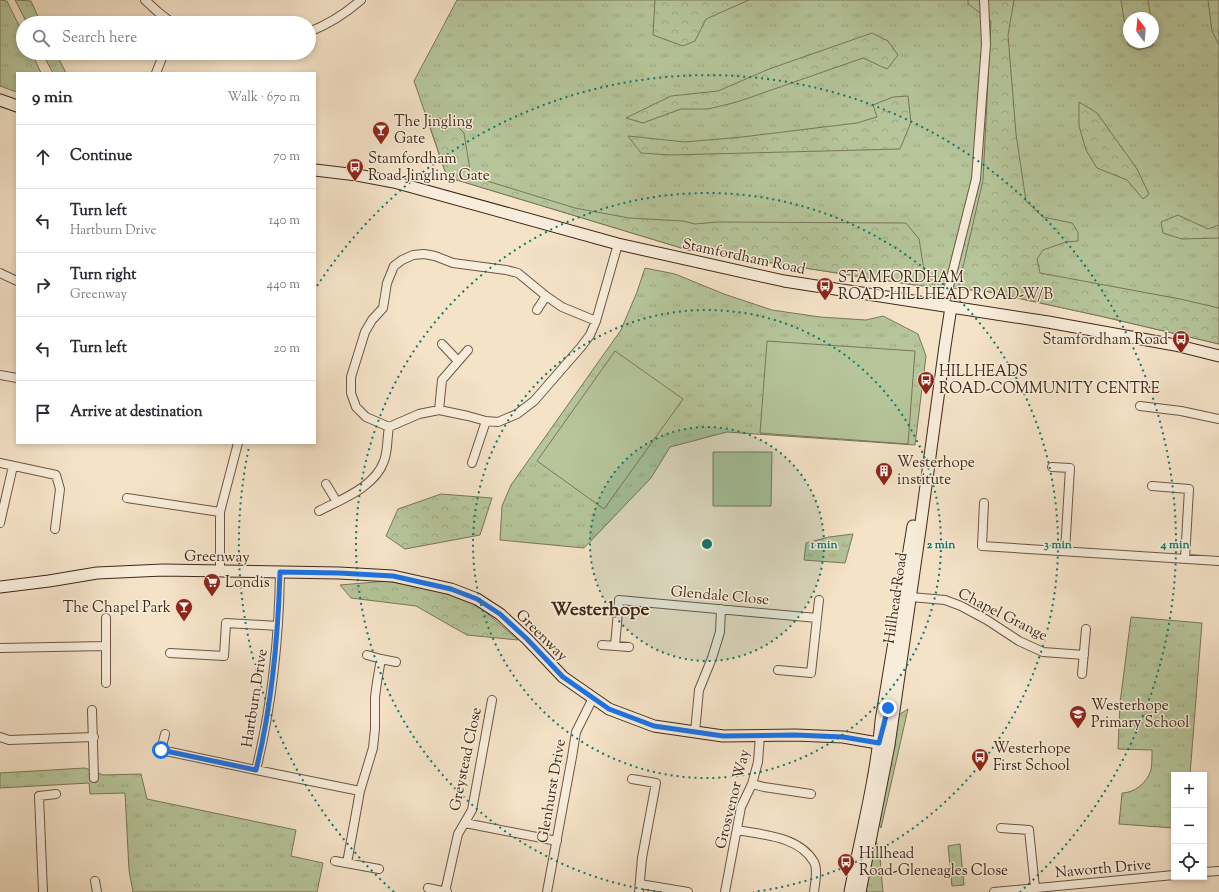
<!DOCTYPE html>
<html lang="en">
<head>
<meta charset="utf-8">
<style>
  body { margin:0; font-family:"Sorts Mill Goudy",serif; background:#f7f7f7; color:#2b2b33 }
  .controls { position:absolute; right:12px; bottom:12px; display:grid; overflow:hidden; border-radius:0px; box-shadow:0 2px 6px #0003 }
  .controls button { width:36px; height:36px; display:grid; place-items:center; padding:0; border:0; border-bottom:1px solid #e1e1e2; background:#fff; color:#2b2b33; font:20px sans-serif }
  .compass { position:absolute; left:1123px; top:12px; width:36px; height:36px; border-radius:50%; background:#fff; box-shadow:0 2px 6px #0003; rotate:344deg }
  .stop { position:absolute; width:12px; height:12px; margin:-9px; border:3px solid #1a73e8; border-radius:50%; background:#fff }
  .stop.end { background:#1a73e8; border-color:#fff; box-shadow:0 1px 4px #0008 }
  .list { margin:0; padding:0; list-style:none }
  h2 { display:flex; justify-content:space-between; align-items:center; height:52px; margin:0; padding:0 16px; font-size:17px }
  h2 small { font-size:13px; font-weight:400; color:#7c7c81 }
  .list li { display:grid; grid-template-columns:26px 1fr auto; gap:12px; align-items:center; box-sizing:border-box; height:64px; padding:0 16px; border-top:1px solid #e1e1e2 }
  .list b { display:block; font-size:15px; white-space:nowrap }
  .list p { margin:0; font-size:13px; white-space:nowrap; color:#7c7c81 }
  .list em { font-size:13px; font-style:normal; color:#7c7c81 }
  .icon { flex:none; width:22px; height:22px; fill:none; stroke:currentColor; stroke-width:2; stroke-linecap:round; stroke-linejoin:round }
  .map { position:relative; flex:none; width:1219px; height:892px; overflow:hidden }
  .search { position:absolute; background:#fff; box-shadow:0 2px 6px #0003; left:16px; top:16px; width:300px; height:44px; display:flex; align-items:center; gap:10px; box-sizing:border-box; padding:0 14px; border-radius:22px; color:#7c7c81; font-size:15px }
  .panel { position:absolute; background:#fff; box-shadow:0 2px 6px #0003; left:16px; top:72px; width:300px; height:372px; border-radius:0px }
  .map>svg:first-child { display:block }
  .grass { fill:url(#grass-tufts); stroke:#7a765a; fill-rule:evenodd }
  .forest { fill:url(#forest-crowns); stroke:#7a765a }
  .garden { fill:#b6c59a; stroke:#7a765a }
  .lines { fill:none; stroke-linecap:round; stroke-linejoin:round }
  .street-casing { stroke:#6c5645; stroke-width:10 }
  .secondary-casing { stroke:#3f2719; stroke-width:13 }
  .street { stroke:#f8eddb; stroke-width:8 }
  .secondary { stroke:#f8eddb; stroke-width:11 }
  .route { stroke:#1a73e8; stroke-width:5 }
  .ring { fill:none; stroke:#0f766e; stroke-width:2; stroke-dasharray:2 4 }
  .labels { text-anchor:middle; stroke-width:3; stroke-linejoin:round; paint-order:stroke }
  .poi-label { font-size:15px; fill:#3f2719; stroke:#f8eddb; text-anchor:start }
  .street-label { font-size:15px; fill:#3f2719; stroke:#f8eddb }
  .district-label { font-size:19px; font-weight:bold; fill:#3f2719; stroke:#f8eddb }
  .centre { fill:#0f766e; stroke:#f8eddb; stroke-width:2 }
  .ring-label { font-size:12px; text-anchor:middle; font-weight:bold; fill:#0f766e; stroke:#f8eddb; stroke-width:3; stroke-linejoin:round; paint-order:stroke }
</style>
</head>
<body>
<div class="map">
<svg width="1219" height="892" viewBox="0 0 1219 892">
  <defs>
    <pattern id="grass-tufts" width="24" height="20" patternUnits="userSpaceOnUse"><rect width="24" height="20" fill="#b6c59a"/><path d="M3 7l-1-3M5 7V3M7 7l1-3M15 17l-1-3M17 17v-4M19 17l1-3" fill="none" stroke="#9ea984"/></pattern>
    <pattern id="forest-crowns" width="20" height="18" patternUnits="userSpaceOnUse"><rect width="20" height="18" fill="#b6c59a"/><path d="M2 6a3 3 0 1 1 6 0M12 15a3 3 0 1 1 6 0" fill="none" stroke="#9ea984"/></pattern>
  </defs>
  <rect width="100%" height="100%" fill="#f5e3c8"/>
  <filter id="stains"><feTurbulence type="fractalNoise" baseFrequency=".005" numOctaves="4"/><feColorMatrix values="0 0 0 0 .2 0 0 0 0 .09 0 0 0 0 .02 0 0 0 .5 -.17"/></filter>
  <radialGradient id="worn" r=".72"><stop offset=".6" stop-color="#630" stop-opacity="0"/><stop offset="1" stop-color="#630" stop-opacity=".3"/></radialGradient>
  <path class="grass" d="M0,0L7,1L23,34V53H32L41,73H17V92L0,86Z
    M15,0L31,1L41,23H27Z
    M457,0H1219V344L1100,316L985,291L915,285L688,250L447,177L414,81ZM1129,18H1153V42H1129Z
    M42,53H56L66,73H53Z
    M645,268L675,274L724,294L772,310L820,317L866,320L883,316L918,334L926,356L915,445L727,432L670,447L651,478L584,548L500,540L502,506L511,485L621,330L637,292Z
    M853,534L845,563L804,560L806,543L829,537Z
    M1131,617L1202,623L1190,775H1174V828L1119,824L1122,793C1134,793 1147,783 1151,770C1152,764 1152,756 1152,750L1118,749L1120,703Z
    M908,709L881,828L878,821L897,716Z
    M85,768L103,775L141,774L147,799L296,830L291,856L323,863L317,892H133L129,870L125,793L90,794L89,783L0,788V773Z
    M874,838L879,847L883,892H864Z
    M960,844L964,885L952,886L948,846Z"/>
  <path class="forest" d="M655,0H749L706,19L695,41L683,46L653,35Z
    M968,0H1014L1008,35L1016,134L1026,201L1043,217L1072,223L1078,232V241L1066,242L1043,250L1037,259L1040,273L1180,299L1219,308V344L1100,316L985,291L958,289L983,180L991,21L968,4Z
    M1121,0H1148L1151,18H1129V42H1153V46L1138,50L1128,45Z
    M1208,0H1219V45L1212,31Z
    M872,33L888,41L898,55L887,69L863,58L737,102L708,109H681L643,123L626,118L671,96L718,91L769,69Z
    M908,96L911,122L900,149L671,155L641,153L628,136L685,142L742,137L857,123L877,117L873,105L893,97Z
    M1079,102L1097,113L1137,169L1149,194L1143,199L1127,180L1097,168L1086,150L1079,126Z
    M437,118L451,120L464,133L471,176L575,208L629,218L683,221L695,224L717,222L906,223L919,239L924,270L936,287L915,285L688,250L447,177L428,121Z
    M1178,215L1208,229L1219,225V238L1182,239L1163,233L1161,222Z
    M441,494L492,498L480,535L405,549L386,536L398,509Z
    M387,581L441,592L480,607L518,640L467,635L416,606L351,598L340,585Z"/>
  <path class="garden" d="M767,341L915,351L908,444L760,433Z
    M615,351L683,399L604,509L537,461Z
    M713,452H772L771,506H713Z"/>
  <g class="lines">
    <defs>
      <path id="street" d="M145,0L158,12L172,23
        M309,32C329,24 345,14 361,0
        M156,73L164,53
        M0,273L17,281
        M944,306L976,179L986,44L984,0
        M537,310L546,296
        M596,321L562,307L546,296L518,273L506,270L453,263L435,256L424,254L413,255L402,260L394,266L387,283L383,308L372,320L365,332L351,377V393L356,407L366,417L389,427L419,414L439,410L468,416L486,421L498,422L517,414L534,401L581,347L590,335L596,321L618,244
        M442,344L458,361
        M0,375L17,378
        M1140,406L1181,411L1219,419
        M439,410L442,380L468,350
        M0,463L56,475L60,489L55,529
        M472,463L486,421
        M1052,467L1070,468L1065,551
        M326,484L337,502
        M1152,486L1189,489L1185,559
        M127,498L220,512
        M984,503L982,546L1219,561
        M319,511C342,499 375,487 384,461C388,451 387,437 389,427
        M0,523L13,466
        M220,571V512L238,443
        M280,572C279,639 272,705 256,770L360,791
        M906,598L911,597L945,600L961,606L987,620L1019,641L1043,652L1084,655
        M106,618V683
        M817,618L819,600
        M602,645L629,647
        M615,646L619,600L817,618L811,673L778,670
        M0,648L106,646
        M170,653L224,656L226,623L278,626
        M367,655L381,659L396,662
        M1082,674L1086,629
        M92,710L94,778
        M695,732L699,690L712,658L720,632L721,609
        M165,734L161,750L256,770
        M0,737L9,740L94,737
        M632,779L656,783L642,858L639,892
        M752,784L764,787L811,794
        M465,823L557,841
        M1001,828L1029,830L1035,888
        M737,830C763,835 799,836 814,862C818,869 815,884 814,892
        M335,861L379,869
        M347,863L360,791L373,748L375,729V697L377,682L381,659
        M1204,872L1219,871
        M95,881L97,892
        M640,884L688,892
        M428,888L447,892
        M43,892L39,796L56,794
        M445,892L458,834L472,810L492,700
        M547,892L572,757L576,732L593,698
        M725,892L741,807L752,784L758,762L760,735
        M994,892L1174,875"/>
      <path id="secondary" d="M0,100L17,106
        M315,170L357,175L394,182L618,244L784,281L1048,322L1175,345L1219,356
        M0,587L49,581L97,573L163,570L339,573L393,576L451,589L477,599L500,614L527,639L563,677L609,709L654,726L723,736L795,735L843,737L889,745
        M850,892C861,835 876,779 881,721L913,526
        M860,892L889,745L919,537L945,346L951,307"/>
    </defs>
    <use href="#street" class="street-casing"/>
    <use href="#secondary" class="secondary-casing"/>
    <use href="#street" class="street"/>
    <use href="#secondary" class="secondary"/>
  </g>
  <g class="lines">
    <path class="route" d="M161,750L256,770C272,705 278,639 280,572L339,573L393,576L451,589L477,599L500,614L527,639L563,677L609,709L654,726L723,736L795,735L843,737L879,743L888,708"/>
  </g>
  <circle cx="707" cy="544" r="117" fill="#0f766e" fill-opacity=".12"/>
  <g class="ring">
    <circle cx="707" cy="544" r="117"/>
    <circle cx="707" cy="544" r="234"/>
    <path d="M661 892A351 351 0 1 1 753 892"/>
    <path d="M394 892A468 468 0 0 1 249 447M317 286A468 468 0 1 1 1020 892"/>
  </g>
  <defs>
    <symbol id="bar-pin" viewBox="-11 -11 22 30"><path d="M0 17L-7.5 6A9.5 9.5 0 1 1 7.5 6Z" fill="#8f2418" stroke="#f8eddb"/><path d="M-6-5H6L.8 .8V4.5H3.5V6h-7V4.5H-.8V.8Z" fill="#fff"/></symbol>
    <symbol id="bus-pin" viewBox="-11 -11 22 30"><path d="M0 17L-7.5 6A9.5 9.5 0 1 1 7.5 6Z" fill="#8f2418" stroke="#f8eddb"/><path d="M-5-6H5V4H4V6H2V4H-2V6H-4V4H-5ZM-3.5-4V0h7V-4ZM-3.5 1.2v1.5H-2V1.2ZM2 1.2v1.5H3.5V1.2Z" fill="#fff"/></symbol>
    <symbol id="building-pin" viewBox="-11 -11 22 30"><path d="M0 17L-7.5 6A9.5 9.5 0 1 1 7.5 6Z" fill="#8f2418" stroke="#f8eddb"/><path d="M-4-6H4V6H1V3H-1V6H-4ZM-2.5-4.3h1.7v1.8h-1.7ZM.8-4.3h1.7v1.8H.8ZM-2.5-1h1.7V.8h-1.7ZM.8-1h1.7V.8H.8Z" fill="#fff"/></symbol>
    <symbol id="supermarket-pin" viewBox="-11 -11 22 30"><path d="M0 17L-7.5 6A9.5 9.5 0 1 1 7.5 6Z" fill="#8f2418" stroke="#f8eddb"/><path d="M-6-5.5h2.5l.6 2H6L4.5 2H-2.5L-4.4-4H-6ZM-1.5 3.2a1.3 1.3 0 1 0 .1 0ZM3 3.2a1.3 1.3 0 1 0 .1 0Z" fill="#fff"/></symbol>
    <symbol id="school-pin" viewBox="-11 -11 22 30"><path d="M0 17L-7.5 6A9.5 9.5 0 1 1 7.5 6Z" fill="#8f2418" stroke="#f8eddb"/><path d="M0-5L7-2L0 1L-7-2ZM-4 1L0 2.5L4 1V4Q0 6-4 4Z" fill="#fff"/></symbol>
  </defs>
  <g fill-rule="evenodd">
    <use href="#bar-pin" x="371" y="120" width="20" height="27"/>
    <use href="#bus-pin" x="345" y="157" width="20" height="27"/>
    <use href="#bus-pin" x="815" y="276" width="20" height="27"/>
    <use href="#bus-pin" x="1171" y="329" width="20" height="27"/>
    <use href="#bus-pin" x="916" y="370" width="20" height="27"/>
    <use href="#building-pin" x="874" y="461" width="20" height="27"/>
    <use href="#supermarket-pin" x="202" y="572" width="20" height="27"/>
    <use href="#bar-pin" x="174" y="597" width="20" height="27"/>
    <use href="#school-pin" x="1068" y="704" width="20" height="27"/>
    <use href="#bus-pin" x="970" y="747" width="20" height="27"/>
    <use href="#bus-pin" x="836" y="852" width="20" height="27"/>
  </g>
  <g class="labels">
    <g class="poi-label">
      <text x="394" y="126">The Jingling<tspan x="394" dy="17">Gate</tspan></text>
      <text x="368" y="163">Stamfordham<tspan x="368" dy="17">Road-Jingling Gate</tspan></text>
      <text x="838" y="282">STAMFORDHAM<tspan x="838" dy="17">ROAD-HILLHEAD ROAD-W/B</tspan></text>
      <text x="1168" y="344" text-anchor="end">Stamfordham Road</text>
      <text x="939" y="376">HILLHEADS<tspan x="939" dy="17">ROAD-COMMUNITY CENTRE</tspan></text>
      <text x="897" y="467">Westerhope<tspan x="897" dy="17">institute</tspan></text>
      <text x="225" y="587">Londis</text>
      <text x="171" y="612" text-anchor="end">The Chapel Park</text>
      <text x="1091" y="710">Westerhope<tspan x="1091" dy="17">Primary School</tspan></text>
      <text x="993" y="753">Westerhope<tspan x="993" dy="17">First School</tspan></text>
      <text x="859" y="858">Hillhead<tspan x="859" dy="17">Road-Gleneagles Close</tspan></text>
    </g>
    <g class="street-label">
      <text transform="translate(744 256) rotate(12)" y="5">Stamfordham Road</text>
      <text transform="translate(217 556) rotate(1)" y="5">Greenway</text>
      <text transform="translate(720 595) rotate(5)" y="5">Glendale Close</text>
      <text transform="translate(895 598) rotate(-82)" y="5">Hillhead Road</text>
      <text transform="translate(1003 614) rotate(27)" y="5">Chapel Grange</text>
      <text transform="translate(542 635) rotate(45)" y="5">Greenway</text>
      <text transform="translate(254 698) rotate(-81)" y="5">Hartburn Drive</text>
      <text transform="translate(465 759) rotate(-78)" y="5">Greystead Close</text>
      <text transform="translate(551 791) rotate(-80)" y="5">Glenhurst Drive</text>
      <text transform="translate(732 799) rotate(-76)" y="5">Grosvenor Way</text>
      <text transform="translate(1103 868) rotate(-5)" y="5">Naworth Drive</text>
    </g>
    <g class="district-label">
      <text x="600" y="615">Westerhope</text>
    </g>
  </g>
  <circle cx="707" cy="544" r="6" class="centre"/>
  <g class="ring-label">
    <text x="824" y="548">1 min</text>
    <text x="941" y="548">2 min</text>
    <text x="1058" y="548">3 min</text>
    <text x="1175" y="548">4 min</text>
  </g>
  <rect width="100%" height="100%" filter="url(#stains)"/>
  <rect width="100%" height="100%" fill="url(#worn)"/>
</svg>
<div class="controls">
<button>+</button>
<button>−</button>
<button><svg class="icon" aria-label="locate" viewBox="0 0 24 24"><circle cx="12" cy="12" r="6"/><path d="M12 2v4M12 18v4M2 12h4M18 12h4"/></svg></button>
</div>
<svg class="compass" viewBox="-18 -18 36 36"><path d="M0-13l5 13h-10z" fill="#e53935"/><path d="M0 13l5-13h-10z" fill="#7c7c81"/></svg>
<div class="stop" style="left:161px;top:750px"></div>
<div class="stop end" style="left:888px;top:708px"></div>
<div class="search"><svg class="icon" aria-label="search" viewBox="0 0 24 24"><circle cx="10" cy="10" r="6"/><path d="M15 15l6 6"/></svg>Search here</div>
<section class="panel">
<h2>9 min<small>Walk · 670 m</small></h2>
<ul class="list">
<li><svg class="icon" aria-label="ahead" viewBox="0 0 24 24"><path d="M12 20V5M6 11l6-6 6 6"/></svg><div><b>Continue</b></div><em>70 m</em></li>
<li><svg class="icon" aria-label="left" viewBox="0 0 24 24"><path d="M17 20v-9H6M10 6l-5 5 5 5"/></svg><div><b>Turn left</b><p>Hartburn Drive</p></div><em>140 m</em></li>
<li><svg class="icon" aria-label="right" viewBox="0 0 24 24"><path d="M7 20v-9h11M14 6l5 5-5 5"/></svg><div><b>Turn right</b><p>Greenway</p></div><em>440 m</em></li>
<li><svg class="icon" aria-label="left" viewBox="0 0 24 24"><path d="M17 20v-9H6M10 6l-5 5 5 5"/></svg><div><b>Turn left</b></div><em>20 m</em></li>
<li><svg class="icon" aria-label="arrive" viewBox="0 0 24 24"><path d="M6 21V4h12l-3 4 3 4H6"/></svg><div><b>Arrive at destination</b></div></li>
</ul>
</section>
</div>
</body>
</html>
